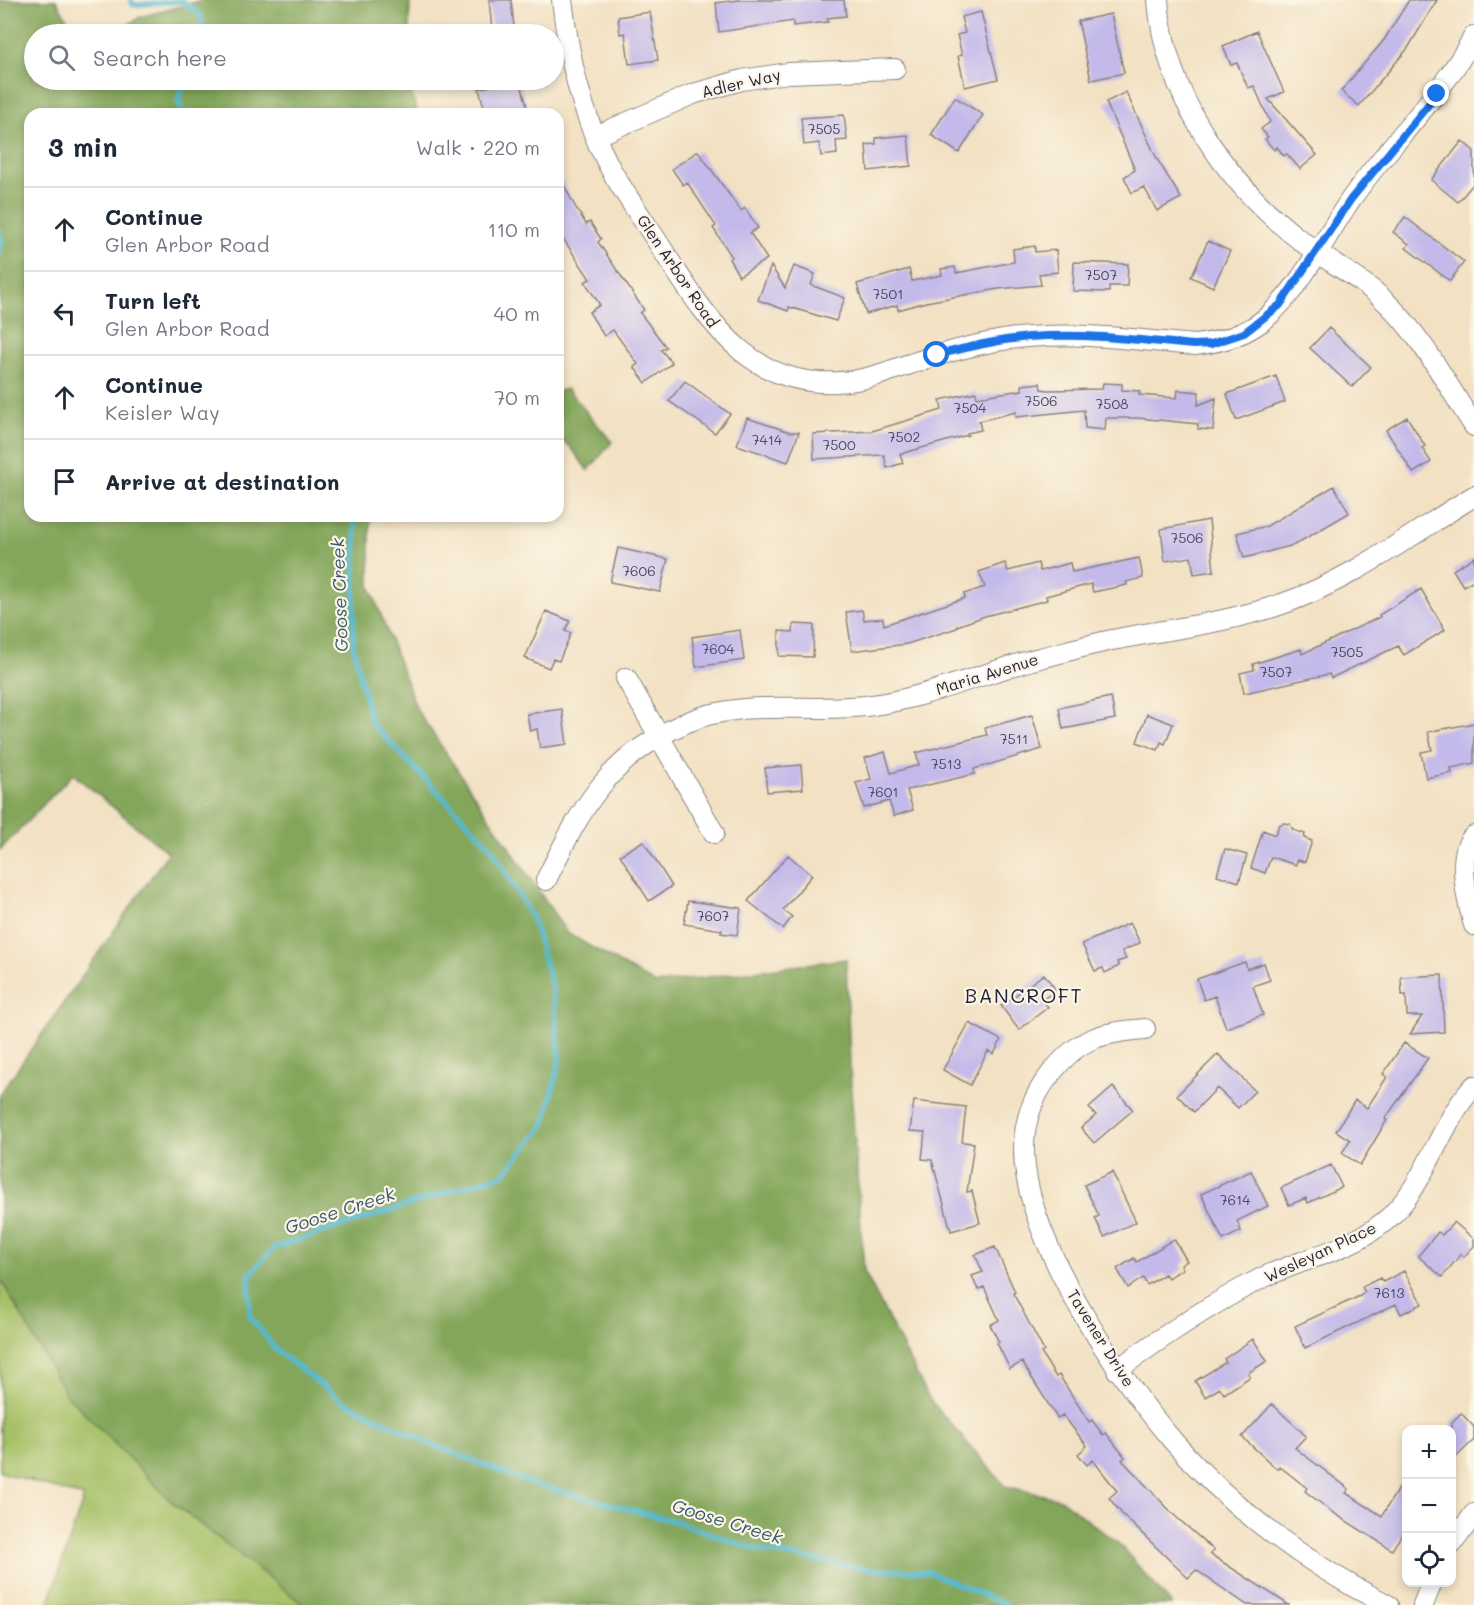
<!DOCTYPE html>
<html lang="en">
<head>
<meta charset="utf-8">
<style>
  body { margin:0; font-family:Mali,sans-serif; background:#f2f2f3; color:#1f2937 }
  .controls { position:absolute; right:18px; bottom:18px; display:grid; overflow:hidden; border-radius:12px; box-shadow:0 3px 9px #0003 }
  .controls button { width:54px; height:54px; display:grid; place-items:center; padding:0; border:0; border-bottom:2px solid #e0e1e3; background:#fff; color:#1f2937; font:30px sans-serif }
  .stop { position:absolute; width:18px; height:18px; margin:-14px; border:4px solid #1a73e8; border-radius:50%; background:#fff }
  .stop.end { background:#1a73e8; border-color:#fff; box-shadow:0 2px 6px #0008 }
  .list { margin:0; padding:0; list-style:none }
  h2 { display:flex; justify-content:space-between; align-items:center; height:78px; margin:0; padding:0 24px; font-size:26px }
  h2 small { font-size:20px; font-weight:400; color:#747a83 }
  .list li { display:grid; grid-template-columns:39px 1fr auto; gap:18px; align-items:center; box-sizing:border-box; height:84px; padding:0 24px; border-top:2px solid #e0e1e3 }
  .list b { display:block; font-size:22px; white-space:nowrap }
  .list p { margin:0; font-size:20px; white-space:nowrap; color:#747a83 }
  .list em { font-size:20px; font-style:normal; color:#747a83 }
  .icon { flex:none; width:33px; height:33px; fill:none; stroke:currentColor; stroke-width:2; stroke-linecap:round; stroke-linejoin:round }
  .map { position:relative; flex:none; width:1474px; height:1605px; overflow:hidden }
  .search { position:absolute; background:#fff; box-shadow:0 3px 9px #0003; left:24px; top:24px; width:540px; height:66px; display:flex; align-items:center; gap:15px; box-sizing:border-box; padding:0 21px; border-radius:33px; color:#747a83; font-size:22px }
  .panel { position:absolute; background:#fff; box-shadow:0 3px 9px #0003; left:24px; top:108px; width:540px; height:414px; border-radius:18px }
  .map>svg:first-child { display:block }
  .green { fill:#a4bf65; stroke:#637050; stroke-width:1.5 }
  .forest { fill:#83a65a; stroke:#52644a; stroke-width:1.5 }
  .lines { fill:none; stroke-linecap:round; stroke-linejoin:round }
  .stream { stroke:#52bacf; stroke-width:5 }
  .building { fill:#c3b9ea }
  .street-casing { stroke:#8a827f; stroke-width:22 }
  .street { stroke:#fff; stroke-width:20 }
  .route { stroke:#1a73e8; stroke-width:8 }
  .labels { text-anchor:middle; stroke-width:4.5; stroke-linejoin:round; paint-order:stroke }
  .number-label { font-size:14px; fill:#4a4867 }
  .street-label { font-size:16px; fill:#22223b; stroke:#fcf5e5 }
  .water-label { font-size:18px; font-style:italic; fill:#33576f; stroke:#fcf5e5 }
  .quarter-label { font-size:20px; letter-spacing:1.5px; fill:#22223b; stroke:#fcf5e5 }
</style>
</head>
<body>
<div class="map">
<svg width="1474" height="1605" viewBox="0 0 1474 1605">
  <rect width="100%" height="100%" fill="#fcf5e5"/>
  <filter id="ink" filterUnits="userSpaceOnUse"><feTurbulence type="fractalNoise" baseFrequency=".0167" numOctaves="2"/><feDisplacementMap in="SourceGraphic" scale="12" xChannelSelector="R" yChannelSelector="G"/><feConvolveMatrix kernelMatrix="1 2 1 2 8 2 1 2 1" color-interpolation-filters="sRGB"/></filter>
  <filter id="wash" filterUnits="userSpaceOnUse"><feTurbulence type="fractalNoise" baseFrequency=".008" numOctaves="4" result="noise"/><feDisplacementMap in="SourceGraphic" scale="24" xChannelSelector="R" yChannelSelector="G"/><feGaussianBlur stdDeviation="1.35" result="paint"/><feColorMatrix in="noise" values="0 0 0 0 0 0 0 0 0 0 0 0 0 0 0 0 0 1.4 0 .05"/><feComposite in="paint" operator="in"/></filter>
  <g filter="url(#wash)">
    <rect width="100%" height="100%" fill="#f2e1c3"/>
    <path class="green" d="M0,1278L66,1393L171,1501L304,1605H48L84,1497L0,1472Z"/>
    <path class="forest" d="M0,0H56L76,34H34V80H407L418,114H30V516H370V586L417,710L567,933L655,984L846,959L851,1089L864,1271L930,1400L1005,1486L1060,1499L1119,1544L1172,1605H304L171,1501L65,1393L0,1278V1094L168,853L73,774L0,850Z
      M203,0H410L409,34H114L140,17Z
      M567,389L612,442L588,471L570,446L558,439V391Z"/>
    <g class="lines">
      <path class="stream" d="M131,0L133,5L182,1L201,15L203,34
        M184,114L178,101L184,80
        M0,233L2,242L0,251
        M353,516L356,536L353,646L371,723L491,847L532,918L552,987L560,1059L544,1125L504,1174L274,1248L249,1275L250,1317L277,1351L341,1400L432,1445L536,1485L678,1522L757,1550L868,1569L929,1572L1006,1605"/>
    </g>
    <g id="blocks">
      <path class="building" d="M489,0H511L514,27L492,30Z
        M738,0H844L846,16L827,18L828,22L793,26V21L719,32L716,3Z
        M1409,0H1437L1408,48L1359,106L1341,91L1384,40Z
        M650,12L658,60L629,64L625,33L620,34L618,17Z
        M981,12L998,79L965,87L958,56L962,55L957,35L965,33L961,17Z
        M1111,14L1124,73L1091,80L1078,21Z
        M1257,31L1284,92L1268,99L1317,155L1300,169L1287,154L1284,156L1277,147L1274,150L1265,139L1268,137L1261,129L1270,122L1254,86L1248,88L1237,63L1231,65L1223,46Z
        M513,80H520L529,114H486L479,89Z
        M1126,92L1157,159L1181,198L1157,211L1144,187L1132,193L1124,177L1135,170L1106,102Z
        M955,97L983,115L959,153L931,135Z
        M844,115L847,140L836,141L837,154L821,156L819,143L804,145L801,118Z
        M908,135L911,166L868,171L866,145L876,144V138Z
        M1462,141L1474,151V183L1458,202L1431,180Z
        M698,151L741,211L745,208L758,228L750,233L767,259L739,276L729,259L732,257L713,228L716,226L687,182L683,185L672,169Z
        M558,174L576,208L586,224L590,222L601,239L598,242L644,310L640,313L666,347L661,350L672,363L646,383L634,367L638,364L613,330L604,336L589,312L600,305L585,282L590,279L558,231Z
        M1405,217L1464,262L1450,281L1406,248L1409,244L1393,232Z
        M1208,241L1230,251L1213,287L1191,277Z
        M1035,246V252L1056,250L1058,272L1039,274L1041,285L998,289L926,302L898,310L897,305L866,314L857,284L909,269L912,281L942,275L941,269L955,267L956,273L1014,262L1013,249Z
        M1074,262L1128,264L1127,286H1109V292L1073,291Z
        M771,266L785,288L794,266L815,274L811,285L845,298L836,321L789,307L788,311L758,300Z
        M1329,328L1371,367L1352,387L1310,348Z
        M1276,376L1285,402L1236,420L1227,394Z
        M685,381L730,414L715,433L669,401Z
        M1040,383L1041,389L1048,390L1102,389L1103,383L1122,384V390L1140,391L1139,395L1177,398L1178,390L1199,392L1198,405L1216,398L1213,430L1198,429V424L1138,418H1106L1105,430L1085,428L1084,410L1016,417V412L979,421L981,430L967,433L968,435L900,454L903,463L887,468L884,455L814,459L813,434L872,431L942,410L940,400L976,392L977,397L1022,390V385Z
        M1407,417L1425,446L1422,448L1431,462L1413,473L1386,430Z
        M747,418L790,432H799L788,462L737,445Z
        M1334,486L1349,513L1294,545L1244,558L1237,533L1267,526Z
        M1209,520L1214,571L1194,574L1191,557L1165,561L1161,529Z
        M618,548L668,559L660,592L610,582Z
        M1474,557V580L1463,586L1453,570Z
        M1139,558L1143,578L1126,582L1127,585L1093,592L1091,584L1046,596L1047,600L985,616L957,626V628L907,644L852,651L846,612L862,610L864,620L883,618L884,625L965,598L964,594L985,587L979,572L1005,563L1008,571L1038,563L1040,571L1070,563L1072,572Z
        M1421,589L1445,630L1404,655L1398,646L1331,678L1329,674L1244,693L1240,673L1254,670L1253,664L1301,649L1302,654L1380,617L1379,615Z
        M546,611L570,621L565,631L571,633L559,661L553,659L549,668L525,658Z
        M794,624L814,625L813,657L779,656V631L793,632Z
        M740,630L744,660L696,667L692,637Z
        M1111,697L1115,719L1063,729L1059,708Z
        M562,709L567,744L540,748L537,729L530,731L527,714Z
        M1147,714L1173,724L1165,744L1161,742L1158,750L1137,742Z
        M1032,715L1042,749L974,769L975,774L907,790L913,810L894,816L889,801L864,808L856,783L871,779L865,758L885,752L891,773L919,765L916,753L987,735L985,728Z
        M1474,723V763L1451,768L1452,773L1426,778L1421,752L1432,750L1428,732Z
        M801,765L803,789L767,792L765,768Z
        M1283,823L1290,824L1293,830L1305,834L1304,838L1312,841L1305,862L1297,860L1296,865L1271,857L1265,873L1251,868L1263,830L1275,835L1279,825Z
        M643,841L672,886L649,901L620,855Z
        M1225,849L1247,855L1239,882L1217,875Z
        M788,855L812,875L783,910L792,917L783,929L748,901Z
        M688,901L741,908L737,935L721,933L722,930L684,924Z
        M1130,923L1140,943L1122,951L1126,959L1117,962L1119,966L1105,973L1103,968L1095,971L1082,944Z
        M1245,962L1247,969L1264,963L1270,980L1253,986L1263,1015L1226,1028L1215,996L1204,1000L1197,979Z
        M1044,974L1056,990L1042,1000L1048,1007L1019,1030L1001,1006Z
        M1442,975L1444,1032L1410,1034L1422,1016H1407L1406,995H1402L1401,977Z
        M969,1023L1001,1040L994,1054L988,1051L970,1085L943,1070Z
        M1404,1043L1428,1058L1385,1119L1387,1120L1360,1165L1342,1153L1350,1140L1336,1131L1355,1100L1367,1108L1387,1077L1383,1074Z
        M1218,1054L1255,1091L1238,1108L1217,1088L1194,1112L1177,1095Z
        M1113,1087L1133,1110L1094,1143L1081,1128L1096,1115L1089,1108Z
        M914,1101L966,1107L962,1142L974,1143L967,1192L972,1191L980,1223L951,1231L932,1160L922,1159L925,1132L910,1131Z
        M1331,1165L1342,1187L1308,1203L1306,1198L1289,1205L1281,1188Z
        M1251,1171L1268,1206L1237,1221L1241,1231L1223,1240L1201,1194Z
        M1112,1172L1136,1222L1104,1237L1095,1218L1099,1216L1084,1185Z
        M1454,1222L1474,1239V1246L1464,1257L1461,1254L1442,1277L1418,1256L1438,1232L1442,1235Z
        M1174,1239L1187,1261L1181,1265L1183,1269L1168,1278L1165,1274L1147,1285L1143,1278L1128,1288L1117,1269L1134,1258L1137,1262Z
        M995,1247L1015,1292L1013,1293L1044,1351L1041,1353L1056,1377L1059,1375L1089,1422L1092,1420L1103,1435L1106,1433L1125,1457L1122,1460L1175,1516L1214,1550L1210,1554L1289,1605H1247L1196,1570L1188,1578L1122,1514L1109,1498L1117,1491L1093,1460L1087,1465L1078,1454L1087,1446L1063,1415L1057,1418L1022,1362L1010,1369L997,1343L999,1342L990,1325L999,1320L984,1287L978,1290L972,1276L983,1272L975,1255Z
        M1404,1271L1422,1304L1401,1314L1396,1304L1305,1348L1295,1326L1360,1296L1365,1292L1362,1287L1380,1278L1383,1282Z
        M1253,1339L1267,1361L1248,1373L1250,1377L1224,1394L1220,1388L1205,1397L1195,1381L1226,1362L1224,1359Z
        M1272,1404L1306,1436L1295,1448L1349,1489L1346,1493L1382,1516L1407,1473V1538L1402,1534L1392,1550L1332,1512L1305,1491L1307,1488L1279,1466L1277,1469L1242,1437Z
        M1461,1413L1474,1427V1440L1452,1461V1422Z"/>
    </g>
  </g>
  <g filter="url(#ink)">
    <use href="#blocks" fill-opacity="0" stroke="#8a827f" stroke-width="1.5"/>
    <g class="lines">
      <defs>
        <path id="street" d="M562,0C569,58 581,113 608,164C622,191 641,216 657,241C707,319 752,400 862,379C879,376 897,368 913,363C941,354 969,346 997,341C1062,329 1130,339 1195,345C1222,342 1246,335 1266,318C1302,287 1324,238 1351,199C1390,143 1441,97 1474,36
          M1158,0C1165,95 1226,183 1300,240C1328,262 1362,278 1388,304C1423,338 1447,385 1474,426
          M596,136L693,94L742,80L788,73L895,69
          M626,678L714,833
          M1474,836C1455,852 1468,904 1474,925
          M546,880C582,807 607,758 685,723C744,697 811,714 873,705C930,697 984,672 1040,658C1064,652 1088,645 1112,640C1168,629 1227,623 1282,604C1351,580 1412,534 1474,496
          M1145,1029C1099,1033 1078,1038 1049,1076C1033,1096 1024,1122 1024,1147C1022,1235 1117,1376 1173,1441C1232,1509 1308,1565 1388,1605
          M1117,1370C1163,1336 1209,1305 1260,1279C1300,1259 1349,1251 1384,1222C1427,1187 1437,1126 1474,1086
          M1452,1544L1474,1514
          M1423,1605L1432,1582"/>
      </defs>
      <use href="#street" class="street-casing"/>
      <use href="#street" class="street"/>
    </g>
  </g>
  <g class="lines" filter="url(#ink)">
    <path class="route" d="M937,355C973,346 1009,337 1047,336C1096,334 1146,341 1195,345L1211,344L1244,333L1280,305L1351,199L1437,94"/>
  </g>
  <g class="labels">
    <g class="number-label">
      <text x="824" y="134">7505</text>
      <text x="1101" y="280">7507</text>
      <text x="888" y="299">7501</text>
      <text x="1041" y="406">7506</text>
      <text x="1112" y="409">7508</text>
      <text x="970" y="413">7504</text>
      <text x="904" y="442">7502</text>
      <text x="767" y="445">7414</text>
      <text x="839" y="450">7500</text>
      <text x="1187" y="543">7506</text>
      <text x="639" y="576">7606</text>
      <text x="718" y="654">7604</text>
      <text x="1347" y="657">7505</text>
      <text x="1276" y="677">7507</text>
      <text x="1014" y="744">7511</text>
      <text x="946" y="769">7513</text>
      <text x="883" y="797">7601</text>
      <text x="713" y="921">7607</text>
      <text x="1235" y="1205">7614</text>
      <text x="1389" y="1298">7613</text>
    </g>
    <g class="street-label">
      <text transform="translate(741 83) rotate(-13)" y="6">Adler Way</text>
      <text transform="translate(678 271) rotate(56)" y="6">Glen Arbor Road</text>
      <text transform="translate(987 674) rotate(-17)" y="6">Maria Avenue</text>
      <text transform="translate(1320 1252) rotate(-25)" y="6">Wesleyan Place</text>
      <text transform="translate(1101 1338) rotate(58)" y="6">Tavener Drive</text>
    </g>
    <g class="water-label">
      <text transform="translate(340 595) rotate(-92)" y="6">Goose Creek</text>
      <text transform="translate(340 1211) rotate(-18)" y="6">Goose Creek</text>
      <text transform="translate(727 1522) rotate(17)" y="6">Goose Creek</text>
    </g>
    <g class="quarter-label">
      <text x="1024" y="1003">BANCROFT</text>
    </g>
  </g>
</svg>
<div class="controls">
<button>+</button>
<button>−</button>
<button><svg class="icon" aria-label="locate" viewBox="0 0 24 24"><circle cx="12" cy="12" r="6"/><path d="M12 2v4M12 18v4M2 12h4M18 12h4"/></svg></button>
</div>
<div class="stop" style="left:937px;top:355px"></div>
<div class="stop end" style="left:1437px;top:94px"></div>
<div class="search"><svg class="icon" aria-label="search" viewBox="0 0 24 24"><circle cx="10" cy="10" r="6"/><path d="M15 15l6 6"/></svg>Search here</div>
<section class="panel">
<h2>3 min<small>Walk · 220 m</small></h2>
<ul class="list">
<li><svg class="icon" aria-label="ahead" viewBox="0 0 24 24"><path d="M12 20V5M6 11l6-6 6 6"/></svg><div><b>Continue</b><p>Glen Arbor Road</p></div><em>110 m</em></li>
<li><svg class="icon" aria-label="left" viewBox="0 0 24 24"><path d="M17 20v-9H6M10 6l-5 5 5 5"/></svg><div><b>Turn left</b><p>Glen Arbor Road</p></div><em>40 m</em></li>
<li><svg class="icon" aria-label="ahead" viewBox="0 0 24 24"><path d="M12 20V5M6 11l6-6 6 6"/></svg><div><b>Continue</b><p>Keisler Way</p></div><em>70 m</em></li>
<li><svg class="icon" aria-label="arrive" viewBox="0 0 24 24"><path d="M6 21V4h12l-3 4 3 4H6"/></svg><div><b>Arrive at destination</b></div></li>
</ul>
</section>
</div>
</body>
</html>
